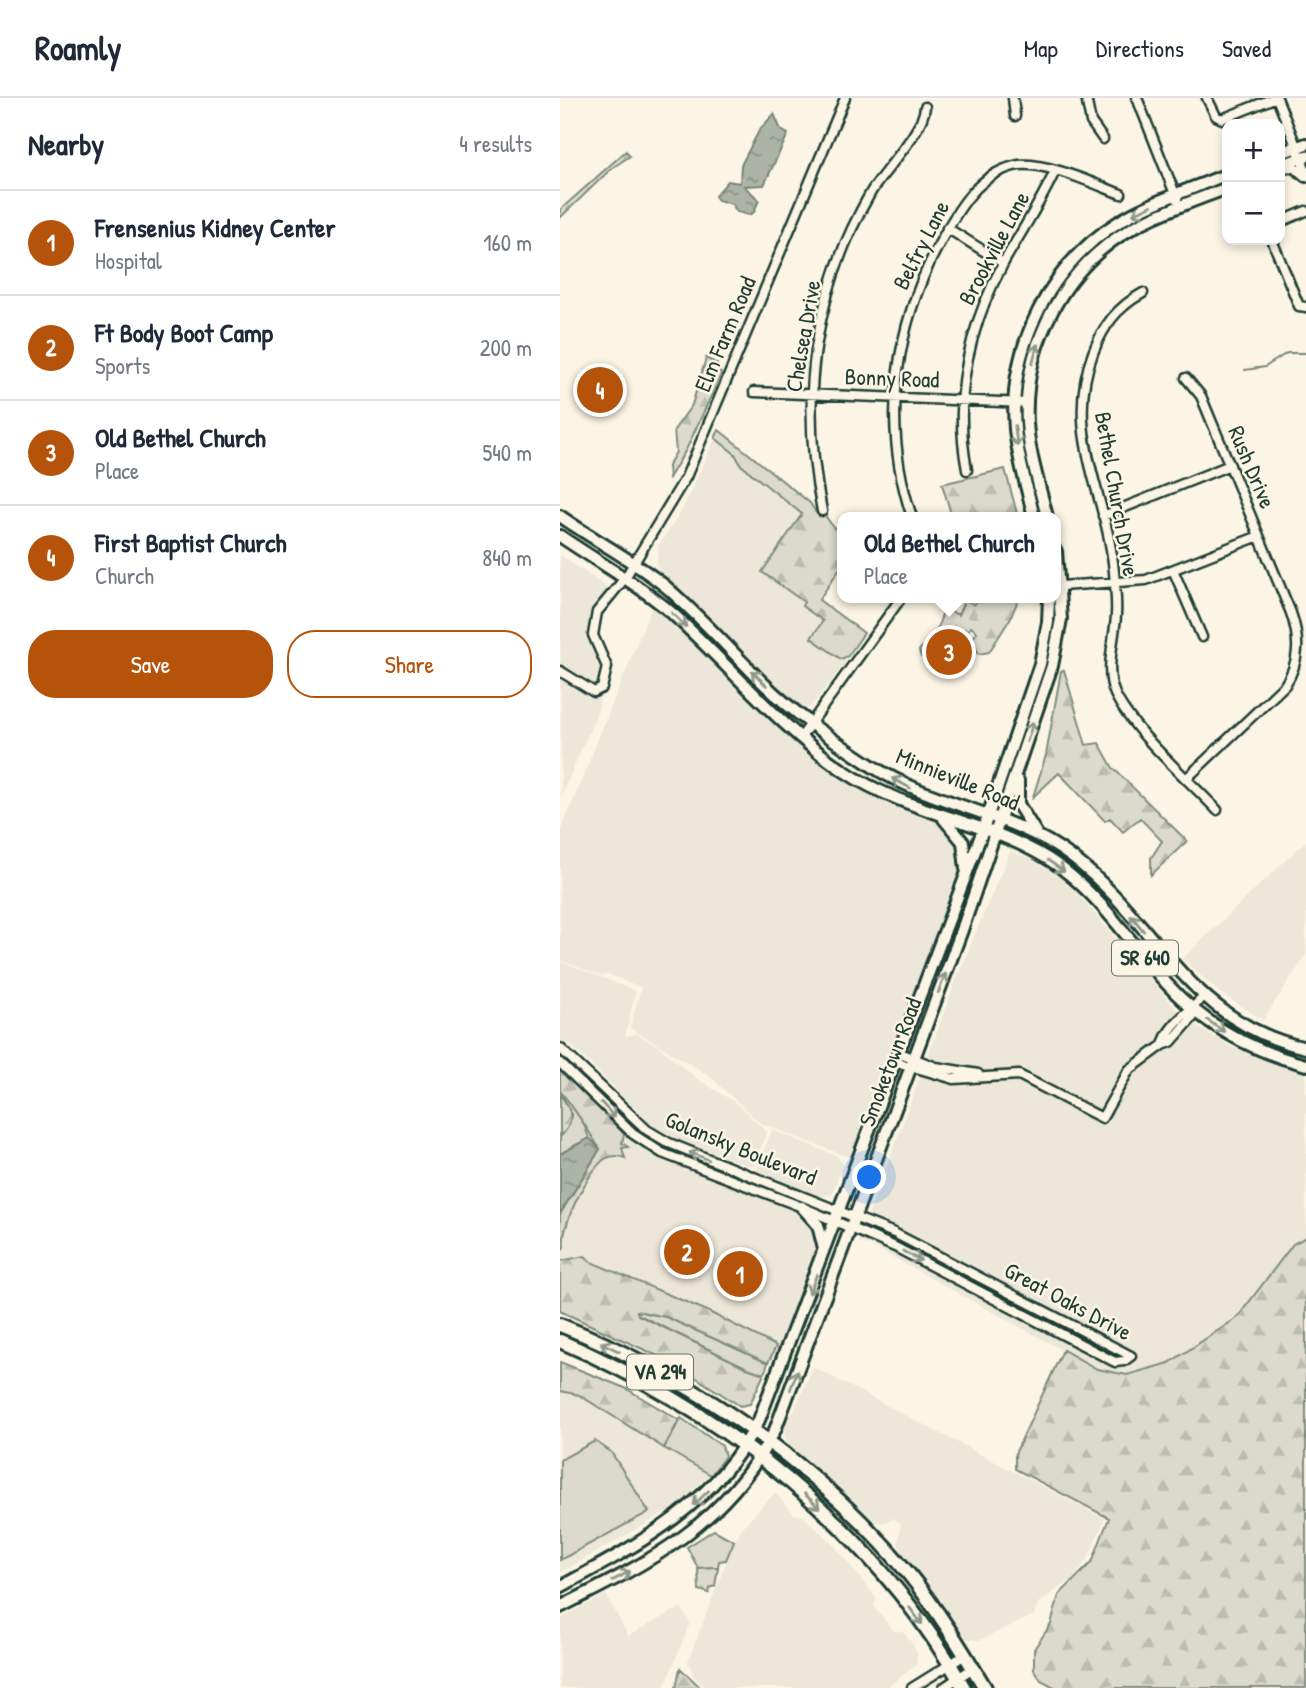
<!DOCTYPE html>
<html lang="en">
<head>
<meta charset="utf-8">
<style>
  body { margin:0; font-family:"Patrick Hand",sans-serif; background:#f2f2f3; color:#1f2937 }
  .controls { position:absolute; right:21px; top:21px; display:grid; overflow:hidden; border-radius:14px; box-shadow:0 4px 10px #0003 }
  .controls button { width:63px; height:63px; display:grid; place-items:center; padding:0; border:0; border-bottom:2px solid #e0e1e3; background:#fff; color:#1f2937; font:35px sans-serif }
  .you { position:absolute; left:310px; top:1080px; width:24px; height:24px; margin:-18px; border:5px solid #fff; border-radius:50%; background:#1a73e8; box-shadow:0 0 0 10px #1a73e833 }
  .badge { display:grid; place-items:center; width:46px; height:46px; border-radius:50%; background:#b45309; color:#fff; font-size:23px; font-weight:700 }
  .pin { position:absolute; translate:-50% -50%; border:4px solid #fff; box-shadow:0 2px 7px #0006 }
  .popup { position:absolute; left:277px; top:414px; width:224px; height:91px; box-sizing:border-box; display:grid; place-content:center; border-radius:14px; background:#fff; filter:drop-shadow(0 2px 5px #0005); font-size:23px; white-space:nowrap; color:#747a83 }
  .popup b { font-size:26px; color:#1f2937 }
  .popup::after { content:''; position:absolute; left:50%; top:100%; margin-left:-14px; border:14px solid transparent; border-top-color:#fff }
  .list { margin:0; padding:0; list-style:none }
  h2 { display:flex; justify-content:space-between; align-items:center; height:91px; margin:0; padding:0 28px; font-size:30px }
  h2 small { font-size:23px; font-weight:400; color:#747a83 }
  .list li { display:grid; grid-template-columns:46px 1fr auto; gap:21px; align-items:center; box-sizing:border-box; height:105px; padding:0 28px; border-top:2px solid #e0e1e3 }
  .list b { display:block; font-size:26px; white-space:nowrap }
  .list p { margin:0; font-size:23px; white-space:nowrap; color:#747a83 }
  .list em { font-size:23px; font-style:normal; color:#747a83 }
  .actions { display:flex; gap:14px; padding:21px 28px }
  .actions a { flex:1; padding:16px 0; border:2px solid #b45309; border-radius:28px; text-align:center; font-size:24px; color:#b45309 }
  .actions .main { background:#b45309; color:#fff }
  .map { position:relative; flex:none; width:746px; height:1590px; overflow:hidden }
  header { display:flex; align-items:center; gap:42px; box-sizing:border-box; height:98px; padding:0 35px; background:#fff; border-bottom:2px solid #e0e1e3 }
  header strong { font-size:33px }
  nav { display:flex; gap:38px; margin-inline-start:auto; font-size:24px }
  main { display:flex }
  aside { flex:1; background:#fff }
  .map>svg:first-child { display:block }
  .built { fill:#ece7d8 }
  .green { fill:#dcdacc; stroke:#7e8c80; stroke-width:2 }
  .forest { fill:url(#forest-firs); stroke:#7e8c80; stroke-width:2 }
  .water { fill:url(#water-ripples); stroke:#758479; stroke-width:2 }
  .lines { fill:none; stroke-linecap:round; stroke-linejoin:round }
  .stream { stroke:#758479; stroke-width:2 }
  .minor-casing { stroke:#1f3d34; stroke-width:13 }
  .major-casing { stroke:#1f3d34; stroke-width:16 }
  .highway-casing { stroke:#1f3d34; stroke-width:18 }
  .minor { stroke:#fcf5e5; stroke-width:8 }
  .major { stroke:#fcf5e5; stroke-width:10 }
  .highway { stroke:#fcf5e5; stroke-width:12 }
  .oneway { stroke:#8e998c }
  .labels { text-anchor:middle; stroke-width:5; stroke-linejoin:round; paint-order:stroke }
  .shield { fill:#fcf5e5; stroke:#617469; stroke-width:2 }
  .shield-label { font-size:21px; font-weight:bold; fill:#1f3d34 }
  .street-label { font-size:23px; fill:#1f3d34; stroke:#fcf5e5 }
</style>
</head>
<body>
<header>
<strong>Roamly</strong>
<nav><a>Map</a><a>Directions</a><a>Saved</a></nav>
</header>
<main>
<aside>
<h2>Nearby<small>4 results</small></h2>
<ul class="list">
<li><span class="badge">1</span><div><b>Frensenius Kidney Center</b><p>Hospital</p></div><em>160 m</em></li>
<li><span class="badge">2</span><div><b>Ft Body Boot Camp</b><p>Sports</p></div><em>200 m</em></li>
<li><span class="badge">3</span><div><b>Old Bethel Church</b><p>Place</p></div><em>540 m</em></li>
<li><span class="badge">4</span><div><b>First Baptist Church</b><p>Church</p></div><em>840 m</em></li>
</ul>
<div class="actions"><a class="main">Save</a><a>Share</a></div>
</aside>
<div class="map">
<svg width="746" height="1590" viewBox="0 0 746 1590">
  <defs>
    <pattern id="forest-firs" width="22" height="20" patternUnits="userSpaceOnUse" patternTransform="scale(1.75)"><rect width="22" height="20" fill="#dcdacc"/><path d="M5 1l3.5 6h-7zM16 11l3.5 6h-7z" fill="#bcbcb0"/></pattern>
    <pattern id="water-ripples" width="26" height="14" patternUnits="userSpaceOnUse" patternTransform="scale(1.75)"><rect width="26" height="14" fill="#aeb3a7"/><path d="M2 4q2-2 4 0t4 0M15 11q2-2 4 0t4 0" fill="none" stroke="#8d9389"/></pattern>
  </defs>
  <rect width="100%" height="100%" fill="#fcf5e5"/>
  <filter id="ink" filterUnits="userSpaceOnUse"><feTurbulence type="fractalNoise" baseFrequency=".0143" numOctaves="2"/><feDisplacementMap in="SourceGraphic" scale="14" xChannelSelector="R" yChannelSelector="G"/><feConvolveMatrix kernelMatrix="1 2 1 2 8 2 1 2 1" color-interpolation-filters="sRGB"/></filter>
  <g filter="url(#ink)">
    <path class="built" d="M159,332L250,405L203,474L244,505L242,508L263,523L251,540L286,564L250,610L241,609L208,580L102,477L97,467L99,447L121,414Z
      M0,457L48,490L34,512L28,535L43,576L38,613L1,698Z
      M95,501L271,663L382,719L394,730L406,768L299,1063L200,1025L147,976L70,930L81,890L48,876L41,878L0,862V735Z
      M746,743V857L703,922L660,895L622,861Z
      M450,753L471,761L499,779L520,798L615,910L641,931L672,949L746,976V1139L733,1146L677,1220L609,1265L567,1277L537,1271L310,1147L298,1145L396,882Z
      M0,863L76,893L65,938L77,936L98,948L136,980L176,1005L207,1034L193,1069L102,1037L12,948L0,942Z
      M61,1030L107,1061L241,1113L254,1123L258,1151L222,1245L212,1261L99,1205L0,1180V1129L11,1100Z
      M212,1032L277,1058L283,1066L272,1096L261,1099L196,1073Z
      M253,1269L545,1421L528,1460L514,1480L478,1505L474,1517L420,1542L407,1541L399,1535L382,1504L343,1456L338,1445L341,1426L334,1420L322,1425L312,1421L226,1344L223,1329L234,1313Z
      M0,1293L19,1297L150,1376L120,1406L0,1475Z
      M215,1395L234,1416L243,1418L274,1447L316,1500L314,1509L334,1533H342L352,1545L357,1556L356,1567L326,1590H147L135,1580L128,1563L175,1442L184,1427Z
      M46,1496L68,1538L121,1509L130,1525L104,1590H0V1521Z"/>
    <path class="green" d="M0,993L19,1013L29,1040L0,1056V1039L12,1017Z
      M77,1213L106,1219L208,1265L204,1276L187,1270L77,1216Z
      M121,1320L162,1348L165,1358L151,1377L104,1350Z
      M35,1343L51,1354L89,1414L0,1462V1362Z
      M154,1432L174,1443L166,1462L159,1463L158,1469L138,1470L127,1449Z"/>
    <path class="forest" d="M66,53L70,58L52,70L0,120V112Z
      M146,260L157,266L161,277L126,352L109,380L108,368L116,354L114,332L132,307Z
      M159,332L250,405L257,416H264L274,430L282,429V467L259,502L304,535L288,558L281,561L251,540L263,523L242,508L244,504L202,474L242,416L181,367L175,356L155,340Z
      M445,371L458,419H392L382,386Z
      M419,500H459L450,521L429,554L419,556L411,543L417,534L411,529L408,532L390,531L366,558L361,559L359,553L378,529L384,510L398,517L405,501L414,507Z
      M504,572L526,647L539,645L553,670L627,743L591,777V760L602,743L580,720L563,734L550,720L545,723L499,675L473,699L486,657L501,573Z
      M0,974H5L64,1036L62,1045L68,1049L62,1050L65,1060C60,1058 52,1057 45,1061C28,1072 0,1129 4,1149L0,1155V1116L40,1051C27,1031 16,1012 0,993Z
      M0,997C13,1012 15,1025 0,1039Z
      M746,1139V1590H496L481,1582L474,1572V1551L491,1526L499,1497L532,1464L549,1420L455,1371V1356L503,1252L537,1271L567,1277L609,1265L677,1220L733,1146Z
      M25,1158L31,1164L145,1212L216,1248L208,1265L106,1219L77,1213L78,1217L187,1270L204,1276L190,1306L180,1308L113,1265L0,1213V1163Z
      M0,1264L65,1290L119,1322L104,1350L19,1297L0,1293Z
      M158,1469L155,1488L150,1490L149,1495L139,1492L138,1470Z
      M120,1570L141,1590H116Z"/>
    <path class="water" d="M214,16L221,32L228,36L204,87L184,88L199,102L194,114L189,117L177,114L172,106L158,102L155,98L168,83L180,85L181,67L200,31Z
      M29,1040L40,1051L0,1116V1056Z"/>
    <g class="lines">
      <path class="stream" d="M685,272L705,269L727,255H746"/>
      <defs>
        <path id="minor" d="M453,0L455,18
          M526,0L531,24L543,41
          M577,0L617,101
          M647,0L656,18L662,21L714,0
          M717,0L746,73
          M720,124L746,113
          M387,130L443,165
          M712,142L739,208L746,209
          M583,195C557,209 543,228 533,255C503,335 547,395 554,474C555,488 557,503 556,517C555,542 544,572 555,596C573,634 627,680 657,712
          M626,280L641,298L731,515C740,541 740,564 725,587L627,680
          M194,294L467,305
          M407,372C393,299 408,231 443,166C460,135 480,106 495,73
          M262,413C239,300 253,195 311,94C325,71 363,34 365,9
          M543,418L670,367
          M352,419C320,324 335,224 384,137C400,108 419,77 454,68C481,61 534,86 561,96
          M614,474L642,539
          M501,488L586,482L699,438
          M0,573L34,594L42,590L47,569L33,537L37,514L65,480L126,379L285,0
          M241,639L341,500
          M603,947C608,926 631,913 644,898
          M0,950L87,1032L109,1045L334,1135L571,1258L564,1263L555,1264L335,1149L242,1109L102,1055L73,1036L0,965
          M340,955L376,969L418,976
          M336,964L394,981L459,977L542,1020L569,972L603,947L611,944L633,919V911
          M352,1590L405,1557
          M383,1590L413,1570"/>
        <path id="major" d="M720,55L746,46
          M720,68L746,58
          M725,68L735,69L746,78
          M0,418C34,442 73,462 105,488C140,518 171,553 203,585C236,617 274,643 312,668C375,709 454,714 513,760C599,826 627,924 746,950
          M474,419C467,390 458,361 455,331C448,249 490,166 560,123C593,103 632,91 667,76
          M487,419C480,389 469,357 467,325C463,246 504,168 574,129C603,113 636,102 667,90
          M0,438C38,464 78,486 113,516C170,568 219,629 284,673C351,718 436,723 500,769C543,801 571,846 607,886C644,927 692,953 746,967
          M458,683V706L476,735
          M384,721L403,744L406,771
          M242,1109L258,1127L264,1151
          M0,1489C80,1446 156,1406 199,1322L423,732L480,566L488,524L489,500
          M0,1509C90,1464 166,1426 215,1332L402,832L492,568L501,521L496,453"/>
        <path id="highway" d="M0,1227C132,1279 257,1366 348,1475C377,1511 401,1550 425,1590
          M0,1243C165,1314 315,1432 404,1590"/>
      </defs>
      <use href="#minor" class="minor-casing"/>
      <use href="#major" class="major-casing"/>
      <use href="#highway" class="highway-casing"/>
      <use href="#minor" class="minor"/>
      <use href="#major" class="major"/>
      <use href="#highway" class="highway"/>
    </g>
    <defs><path id="oneway-shaft" d="M-6 0H5M1.5-3L5.5 0L1.5 3" fill="none" stroke-width="1.6" stroke-linecap="round" stroke-linejoin="round" transform="scale(1.75)"/></defs>
    <g class="oneway">
      <use href="#oneway-shaft" transform="translate(582 112) rotate(155)"/>
      <use href="#oneway-shaft" transform="translate(475 256) rotate(-75)"/>
      <use href="#oneway-shaft" transform="translate(456 338) rotate(83)"/>
      <use href="#oneway-shaft" transform="translate(119 522) rotate(44)"/>
      <use href="#oneway-shaft" transform="translate(199 580) rotate(-135)"/>
      <use href="#oneway-shaft" transform="translate(470 634) rotate(-72)"/>
      <use href="#oneway-shaft" transform="translate(341 685) rotate(-152)"/>
      <use href="#oneway-shaft" transform="translate(496 768) rotate(35)"/>
      <use href="#oneway-shaft" transform="translate(577 825) rotate(-129)"/>
      <use href="#oneway-shaft" transform="translate(382 885) rotate(-69)"/>
      <use href="#oneway-shaft" transform="translate(656 928) rotate(34)"/>
      <use href="#oneway-shaft" transform="translate(48 1012) rotate(47)"/>
      <use href="#oneway-shaft" transform="translate(139 1058) rotate(-159)"/>
      <use href="#oneway-shaft" transform="translate(352 1158) rotate(28)"/>
      <use href="#oneway-shaft" transform="translate(253 1186) rotate(111)"/>
      <use href="#oneway-shaft" transform="translate(50 1249) rotate(-154)"/>
      <use href="#oneway-shaft" transform="translate(234 1282) rotate(-69)"/>
      <use href="#oneway-shaft" transform="translate(141 1400) rotate(136)"/>
      <use href="#oneway-shaft" transform="translate(252 1403) rotate(43)"/>
      <use href="#oneway-shaft" transform="translate(61 1478) rotate(-28)"/>
      <use href="#oneway-shaft" transform="translate(356 1518) rotate(53)"/>
    </g>
  </g>
  <g class="labels">
    <g class="shield">
      <rect x="552" y="842.5" width="66" height="35" rx="5"/>
      <rect x="67" y="1256.5" width="66" height="35" rx="5"/>
    </g>
    <g class="shield-label">
      <text x="585" y="867">SR 640</text>
      <text x="100" y="1281">VA 294</text>
    </g>
    <g class="street-label">
      <text transform="translate(361 147) rotate(-63)" y="8">Belfry Lane</text>
      <text transform="translate(434 150) rotate(-62)" y="8">Brookville Lane</text>
      <text transform="translate(165 236) rotate(-67)" y="8">Elm Farm Road</text>
      <text transform="translate(243 238) rotate(-80)" y="8">Chelsea Drive</text>
      <text transform="translate(332 280) rotate(2)" y="8">Bonny Road</text>
      <text transform="translate(692 369) rotate(67)" y="8">Rush Drive</text>
      <text transform="translate(557 396) rotate(80)" y="8">Bethel Church Drive</text>
      <text transform="translate(398 681) rotate(22)" y="8">Minnieville Road</text>
      <text transform="translate(330 964) rotate(-69)" y="8">Smoketown Road</text>
      <text transform="translate(181 1050) rotate(22)" y="8">Golansky Boulevard</text>
      <text transform="translate(508 1203) rotate(28)" y="8">Great Oaks Drive</text>
    </g>
  </g>
</svg>
<div class="controls">
<button>+</button>
<button>−</button>
</div>
<div class="you"></div>
<div class="pin badge" style="left:180px;top:1176px">1</div>
<div class="pin badge" style="left:127px;top:1154px">2</div>
<div class="pin badge" style="left:389px;top:554px">3</div>
<div class="popup"><b>Old Bethel Church</b>Place</div>
<div class="pin badge" style="left:40px;top:292px">4</div>
</div>
</main>
</body>
</html>
